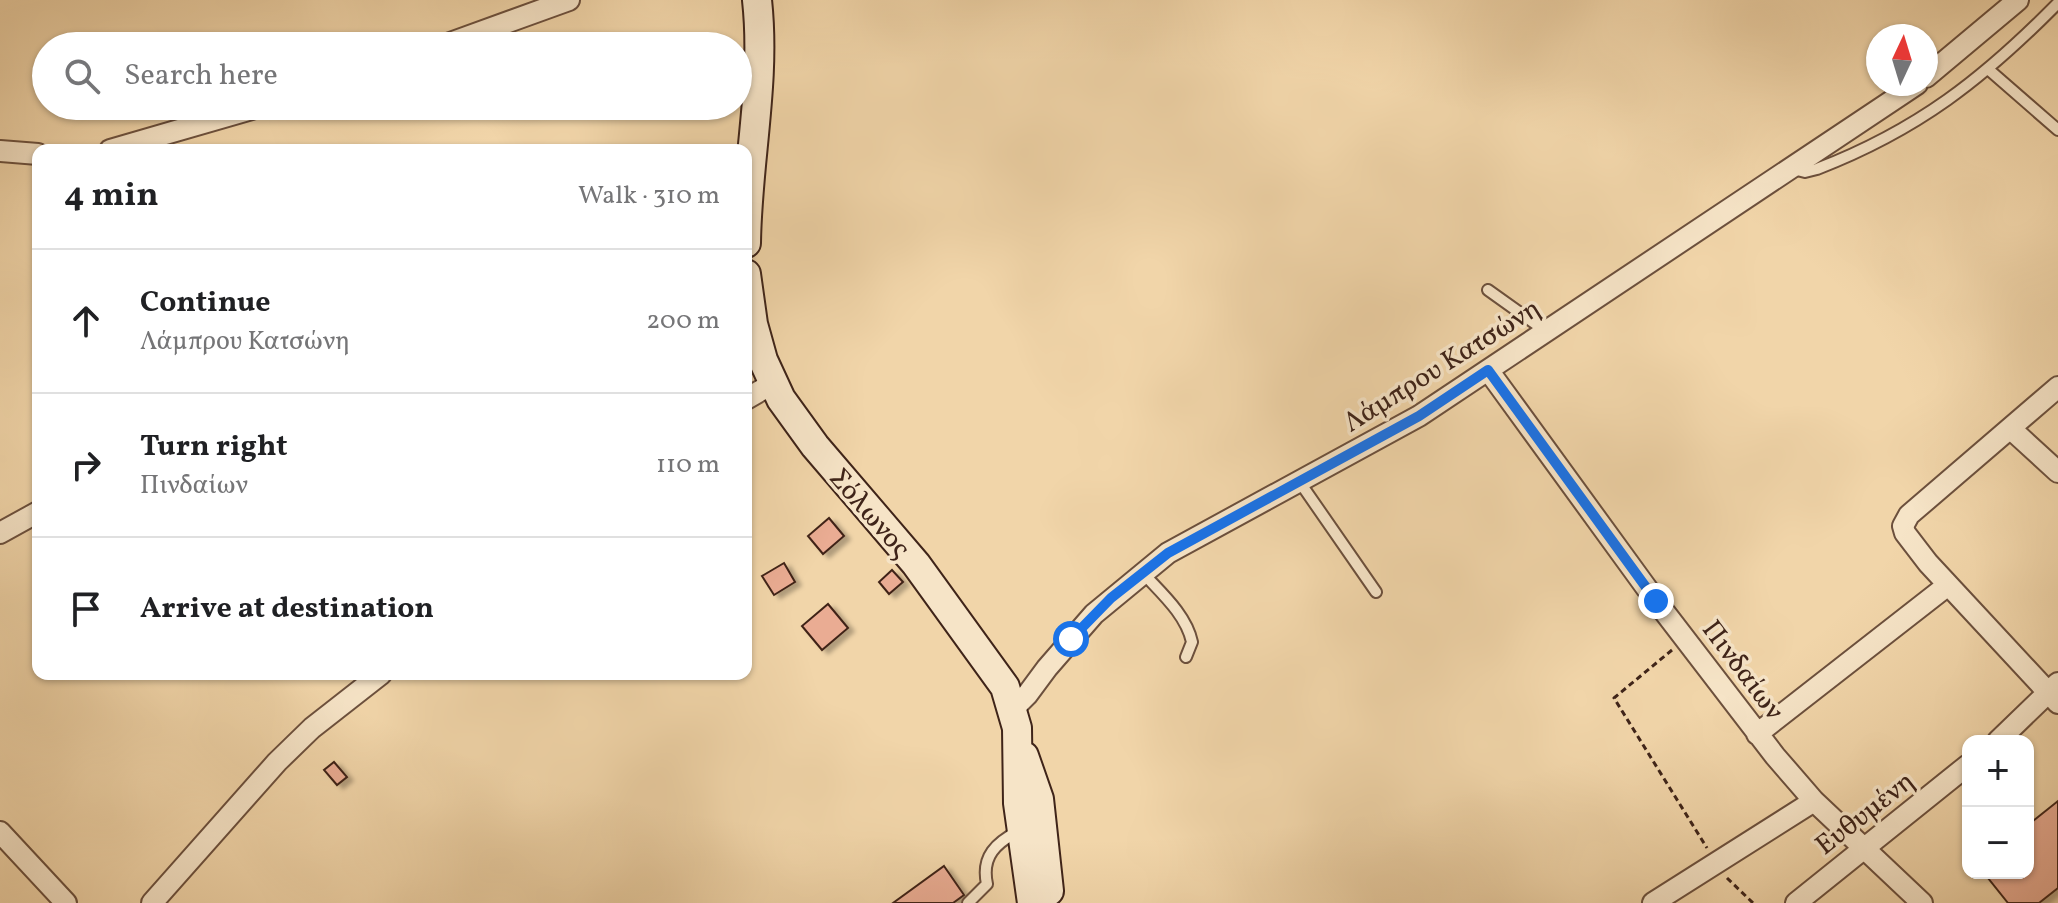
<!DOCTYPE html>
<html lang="en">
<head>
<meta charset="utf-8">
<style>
  body { margin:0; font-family:Vollkorn,serif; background:#f6f6f6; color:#202124 }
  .controls { position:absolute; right:24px; bottom:24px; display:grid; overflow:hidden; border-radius:16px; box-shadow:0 2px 6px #0004 }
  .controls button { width:72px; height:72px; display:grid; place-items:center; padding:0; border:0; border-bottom:2px solid #e0e0e0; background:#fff; color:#202124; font:40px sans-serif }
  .compass { position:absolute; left:1866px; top:24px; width:72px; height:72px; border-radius:50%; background:#fff; box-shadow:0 2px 6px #0004; rotate:4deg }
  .stop { position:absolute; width:24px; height:24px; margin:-18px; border:6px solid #1a73e8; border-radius:50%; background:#fff }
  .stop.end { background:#1a73e8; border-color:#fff; box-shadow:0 2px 8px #0008 }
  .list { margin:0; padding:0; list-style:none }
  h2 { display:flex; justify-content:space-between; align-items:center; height:104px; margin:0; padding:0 32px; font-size:34px }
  h2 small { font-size:26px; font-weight:400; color:#757577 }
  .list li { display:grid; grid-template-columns:52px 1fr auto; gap:24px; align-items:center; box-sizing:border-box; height:144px; padding:0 32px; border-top:2px solid #e0e0e0 }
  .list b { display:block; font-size:30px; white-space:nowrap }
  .list p { margin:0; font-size:26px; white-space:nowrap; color:#757577 }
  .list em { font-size:26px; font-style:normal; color:#757577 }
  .icon { flex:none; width:44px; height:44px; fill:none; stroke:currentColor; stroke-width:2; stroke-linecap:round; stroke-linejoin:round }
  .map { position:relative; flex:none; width:2058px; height:903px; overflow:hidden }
  .search { position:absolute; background:#fff; box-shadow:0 2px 6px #0004; left:32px; top:32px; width:720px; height:88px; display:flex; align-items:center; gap:20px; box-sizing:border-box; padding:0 28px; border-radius:44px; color:#757577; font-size:30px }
  .panel { position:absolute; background:#fff; box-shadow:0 2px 6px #0004; left:32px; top:144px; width:720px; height:536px; border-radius:16px }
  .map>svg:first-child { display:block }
  .building { fill:#eaac93; stroke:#3f2419; stroke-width:2; filter:url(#shadow) }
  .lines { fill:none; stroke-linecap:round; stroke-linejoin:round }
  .lane-casing { stroke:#6c503d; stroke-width:14 }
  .street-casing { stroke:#6c503d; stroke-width:24 }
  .secondary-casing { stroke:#3f2419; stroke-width:32 }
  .path { stroke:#3f2419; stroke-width:3; stroke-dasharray:6 4; stroke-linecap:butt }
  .lane { stroke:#f6e4c7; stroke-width:10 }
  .street { stroke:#f6e4c7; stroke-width:20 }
  .secondary { stroke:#f6e4c7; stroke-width:28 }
  .route { stroke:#1a73e8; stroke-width:10 }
  .labels { text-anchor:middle; stroke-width:7; stroke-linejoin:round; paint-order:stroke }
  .street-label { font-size:28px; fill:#3f2419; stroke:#f6e4c7 }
</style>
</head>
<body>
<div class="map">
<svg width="2058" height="903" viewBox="0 0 2058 903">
  <defs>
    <filter id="shadow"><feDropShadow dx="6" dy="3.5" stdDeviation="2" flood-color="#0004"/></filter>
  </defs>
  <rect width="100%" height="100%" fill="#f1d5a9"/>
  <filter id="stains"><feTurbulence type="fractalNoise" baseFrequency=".0025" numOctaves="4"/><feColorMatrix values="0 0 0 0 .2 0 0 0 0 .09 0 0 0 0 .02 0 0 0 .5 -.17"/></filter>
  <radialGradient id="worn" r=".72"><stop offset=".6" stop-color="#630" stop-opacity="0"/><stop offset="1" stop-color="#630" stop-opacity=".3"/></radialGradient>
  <path class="building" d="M829,518L844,536L823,554L808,536Z
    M784,563L795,582L774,595L762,576Z
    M892,570L903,582L889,594L879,582Z
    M828,604L848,628L822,650L802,626Z
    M334,762L347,777L337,785L324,770Z
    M2058,801V888L2039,903H2008L1984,873H2028V825Z
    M944,866L964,895L953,903H893Z"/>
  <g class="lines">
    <defs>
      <path id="lane" d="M1988,69L2058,130
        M1793,169L1805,172L1817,169C1918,130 1983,79 2058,3
        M1488,290L1547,332
        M1299,481L1376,592
        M1142,572C1160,592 1186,614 1192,642L1186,657
        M968,903L987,884C981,856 996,843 1020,830"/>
      <path id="street" d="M442,46L569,0
        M1926,77L2018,0
        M110,150L262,106
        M0,151L38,154
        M1488,370L1656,601L1775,756L1814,801L1922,903
        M2058,387L1909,515L1903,526L1905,533L1928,563L2058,703
        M746,399L772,384
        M2011,429L2058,472
        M0,533L38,512
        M1013,709L1027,695L1047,668L1094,614L1168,553L1419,416L1917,84
        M1757,734L1948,585
        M1998,741L2058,683
        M0,832L66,903
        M152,903L277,762L312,728L381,674
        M1653,903L1814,801
        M1796,903L1968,765"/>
      <path id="secondary" d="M746,243C747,161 766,82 757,0
        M746,274L753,324L763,360L781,399L815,446L916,564L1005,687L1017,728L1018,803L1032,903
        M1024,756L1039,799L1049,891"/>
    </defs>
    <use href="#lane" class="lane-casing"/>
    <use href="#street" class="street-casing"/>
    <use href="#secondary" class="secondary-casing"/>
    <path class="path" d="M1672,650L1614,698L1707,848
      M1727,878L1753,903"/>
    <use href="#lane" class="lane"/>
    <use href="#street" class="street"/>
    <use href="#secondary" class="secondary"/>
  </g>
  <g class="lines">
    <path class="route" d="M1071,639L1111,598L1168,553L1419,416L1488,370L1656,601"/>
  </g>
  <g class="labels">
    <g class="street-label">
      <text transform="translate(1441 364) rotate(-32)" y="10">Λάμπρου Κατσώνη</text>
      <text transform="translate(871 512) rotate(49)" y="10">Σόλωνος</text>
      <text transform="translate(1744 669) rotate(53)" y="10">Πινδαίων</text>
      <text transform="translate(1864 812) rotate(-38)" y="10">Ευθυμένη</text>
    </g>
  </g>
  <rect width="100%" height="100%" filter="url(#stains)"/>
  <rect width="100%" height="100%" fill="url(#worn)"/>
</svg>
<div class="controls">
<button>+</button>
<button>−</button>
</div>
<svg class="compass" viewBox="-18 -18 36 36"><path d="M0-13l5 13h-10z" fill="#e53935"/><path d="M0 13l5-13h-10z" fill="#757577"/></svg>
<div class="stop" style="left:1071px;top:639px"></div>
<div class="stop end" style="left:1656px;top:601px"></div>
<div class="search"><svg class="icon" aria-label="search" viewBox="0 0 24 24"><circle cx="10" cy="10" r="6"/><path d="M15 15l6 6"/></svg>Search here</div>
<section class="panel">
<h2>4 min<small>Walk · 310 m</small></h2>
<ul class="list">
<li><svg class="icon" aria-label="ahead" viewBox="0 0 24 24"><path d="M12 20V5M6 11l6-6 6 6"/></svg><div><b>Continue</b><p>Λάμπρου Κατσώνη</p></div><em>200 m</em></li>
<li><svg class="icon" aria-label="right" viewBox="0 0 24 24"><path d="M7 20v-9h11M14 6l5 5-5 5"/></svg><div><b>Turn right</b><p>Πινδαίων</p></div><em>110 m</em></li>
<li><svg class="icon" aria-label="arrive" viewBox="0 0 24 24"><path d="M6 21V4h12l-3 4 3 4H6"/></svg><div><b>Arrive at destination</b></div></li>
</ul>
</section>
</div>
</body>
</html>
